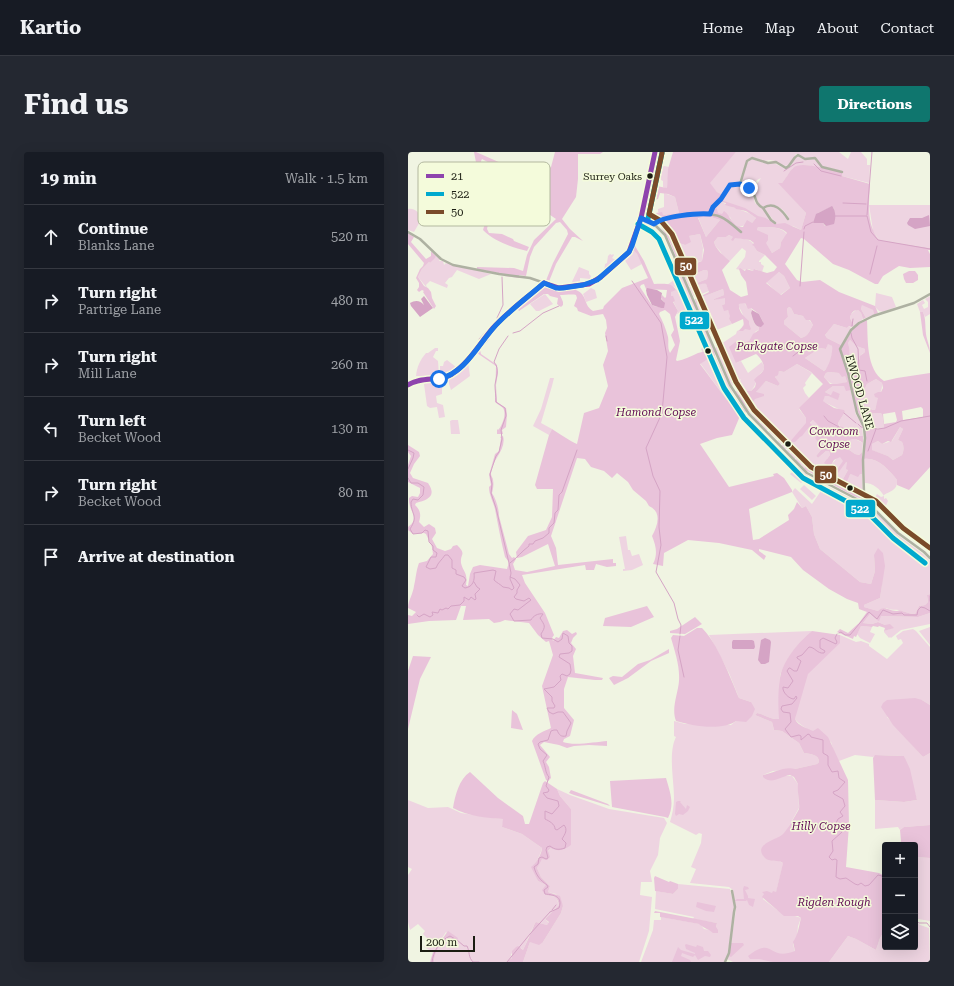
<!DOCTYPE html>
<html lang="en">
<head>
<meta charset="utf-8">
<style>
  body { margin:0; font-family:"Roboto Serif",serif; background:#242831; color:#f1f3f6 }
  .controls { position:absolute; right:12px; bottom:12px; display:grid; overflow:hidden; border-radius:4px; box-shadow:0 4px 16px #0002 }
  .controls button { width:36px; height:36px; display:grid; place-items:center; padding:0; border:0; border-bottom:1px solid #363941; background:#171b24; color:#f1f3f6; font:20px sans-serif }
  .scale { position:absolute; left:12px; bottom:10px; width:55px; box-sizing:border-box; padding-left:4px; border:2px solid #1b1d12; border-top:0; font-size:11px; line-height:14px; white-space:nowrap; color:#1b1d12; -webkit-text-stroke:3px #f4fbdb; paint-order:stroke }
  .stop { position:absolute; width:12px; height:12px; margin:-9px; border:3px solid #1a73e8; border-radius:50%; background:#fff }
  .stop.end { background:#1a73e8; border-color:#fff; box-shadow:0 1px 4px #0008 }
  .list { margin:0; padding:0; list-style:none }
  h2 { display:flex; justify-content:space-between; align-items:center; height:52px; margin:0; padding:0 16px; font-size:17px }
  h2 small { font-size:13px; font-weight:400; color:#9ea1a6 }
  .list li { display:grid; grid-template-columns:26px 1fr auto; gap:12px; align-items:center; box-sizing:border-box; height:64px; padding:0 16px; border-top:1px solid #363941 }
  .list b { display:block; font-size:15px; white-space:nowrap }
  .list p { margin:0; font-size:13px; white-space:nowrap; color:#9ea1a6 }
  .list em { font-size:13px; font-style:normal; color:#9ea1a6 }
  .icon { flex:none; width:22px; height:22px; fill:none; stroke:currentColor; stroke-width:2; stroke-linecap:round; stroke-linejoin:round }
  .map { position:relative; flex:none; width:522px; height:810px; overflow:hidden; border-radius:4px }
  header { display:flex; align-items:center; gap:24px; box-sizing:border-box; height:56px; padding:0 20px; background:#171b24; border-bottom:1px solid #363941 }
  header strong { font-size:19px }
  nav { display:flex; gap:22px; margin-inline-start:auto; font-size:14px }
  .intro { display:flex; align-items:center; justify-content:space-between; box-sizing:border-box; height:96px; padding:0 24px }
  h1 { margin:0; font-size:28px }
  .button { padding:10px 18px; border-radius:4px; background:#0f766e; color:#fff; font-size:14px; font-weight:700 }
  main { display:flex; gap:24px; padding:0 24px }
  aside { flex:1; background:#171b24; border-radius:4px; box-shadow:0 4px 16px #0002 }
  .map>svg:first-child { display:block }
  .green { fill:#eed4e1 }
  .forest { fill:#e9c3da; fill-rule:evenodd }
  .water { fill:#d5a4c5 }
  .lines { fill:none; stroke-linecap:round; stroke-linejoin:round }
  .stream { stroke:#d5a4c5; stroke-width:1 }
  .minor { stroke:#aeb1a2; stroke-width:2.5 }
  .bus-1-casing { stroke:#f4fbdb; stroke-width:8 }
  .bus-2-casing { stroke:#f4fbdb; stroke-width:8 }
  .bus-3-casing { stroke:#f4fbdb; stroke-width:8 }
  .bus-1 { stroke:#8e44ad; stroke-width:5 }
  .bus-2 { stroke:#00a9ce; stroke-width:5 }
  .bus-3 { stroke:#7a4b2a; stroke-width:5 }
  .route { stroke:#1a73e8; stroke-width:5 }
  .bus-dot { fill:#1b1d12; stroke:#f4fbdb; stroke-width:1.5 }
  .labels { text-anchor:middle; stroke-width:3; stroke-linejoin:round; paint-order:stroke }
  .bus-label { font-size:10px; fill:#1b1d12; stroke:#f4fbdb; text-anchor:end }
  .park-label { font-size:11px; font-style:italic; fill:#630d56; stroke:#f4fbdb }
  .street-label { font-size:11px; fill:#1b1d12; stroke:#f4fbdb }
  .key { fill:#f4fbdb; stroke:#b3b89f; stroke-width:1 }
  .key-label { font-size:11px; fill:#1b1d12 }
  .line-badge { stroke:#f4fbdb; stroke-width:1.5 }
  .badge-label { font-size:11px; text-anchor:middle; font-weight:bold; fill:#fff }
</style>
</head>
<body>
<header>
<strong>Kartio</strong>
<nav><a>Home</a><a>Map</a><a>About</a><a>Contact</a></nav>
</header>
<div class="intro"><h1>Find us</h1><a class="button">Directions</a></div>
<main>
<aside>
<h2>19 min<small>Walk · 1.5 km</small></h2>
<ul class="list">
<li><svg class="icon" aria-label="ahead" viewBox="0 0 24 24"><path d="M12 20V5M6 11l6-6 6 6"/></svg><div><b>Continue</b><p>Blanks Lane</p></div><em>520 m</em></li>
<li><svg class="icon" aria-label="right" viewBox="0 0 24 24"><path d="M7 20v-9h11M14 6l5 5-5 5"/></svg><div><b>Turn right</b><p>Partrige Lane</p></div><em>480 m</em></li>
<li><svg class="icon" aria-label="right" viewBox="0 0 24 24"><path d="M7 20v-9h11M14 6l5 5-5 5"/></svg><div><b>Turn right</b><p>Mill Lane</p></div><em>260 m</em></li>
<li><svg class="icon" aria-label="left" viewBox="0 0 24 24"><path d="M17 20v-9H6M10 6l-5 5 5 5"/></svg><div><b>Turn left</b><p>Becket Wood</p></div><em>130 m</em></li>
<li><svg class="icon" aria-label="right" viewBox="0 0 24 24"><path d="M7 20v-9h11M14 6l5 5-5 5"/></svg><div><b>Turn right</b><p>Becket Wood</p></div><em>80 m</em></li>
<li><svg class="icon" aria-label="arrive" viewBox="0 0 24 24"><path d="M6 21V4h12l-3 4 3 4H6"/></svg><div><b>Arrive at destination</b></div></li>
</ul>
</aside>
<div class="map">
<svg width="522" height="810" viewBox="0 0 522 810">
  <rect width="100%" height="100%" fill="#f0f4e2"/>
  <path class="green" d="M328,0H431L440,7L443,0H453L459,7V13H462L461,31L434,24V19L414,14L408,6H397L388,2L382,13L376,14L367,9L362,8L356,9L345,5L339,8L331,30L319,35L315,43L309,40L301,31Z
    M389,4L395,7H406L416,17L399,13L385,16L374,31H371L398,61L393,78L385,74L368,72L357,57V56L361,54L368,55L381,66C374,55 367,50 355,55L351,52L345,38L353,26L349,28L344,36L333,31L339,11L342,8L344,7L356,11H366L376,16L382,15Z
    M247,12L261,15L259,37L255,35V29L253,28V25H250L247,22H245Z
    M325,33H332L342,37L345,43L347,51L355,57L363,69L358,66H354L313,48L320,36Z
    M256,41L267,45L271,61L255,63L250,60V57L256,55Z
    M313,50C317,51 318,53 322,54C331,58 340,59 348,66L344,71L331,75L325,71L322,65L309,61L308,55Z
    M461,53H522V96L471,88L465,79Z
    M0,57C7,56 10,60 14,66L6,80L0,78Z
    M290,65H303L312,68L298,85Z
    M236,69L240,71L235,72L225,98L229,102L234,112L223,118L216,107C223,100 227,93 230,84C231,79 232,73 236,69Z
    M350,75C359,75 373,74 379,82L373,90L372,96L364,101L349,78Z
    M292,82L295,96L294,109L277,113L268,90L277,93L281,84Z
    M321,83C335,90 343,82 349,99L357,103L351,109V110H353V112L356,114L354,120L347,117L345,119L341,117C337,118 330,118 328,117L337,105L338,99L334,96L322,109L314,103C313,98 307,96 306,90L310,85H318Z
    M202,102L204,103L205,102L206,103L204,106L210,109L196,120L197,112L199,111L200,104Z
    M28,104L32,107L31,109H35L36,113L38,111L83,122L71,127L49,118L44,125L41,126L37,131L40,133L39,136L22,129L18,133L19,136L10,125L14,117L21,110L22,111Z
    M267,109L278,133L268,137L267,135L259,133L266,128L263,111Z
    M171,115L181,119V122L183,124L182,127L172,126V129H176V131L162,134Z
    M296,118H299L300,121L299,127L281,134L277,126Z
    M371,120L376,124L382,136L372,143L358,130Z
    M295,131L298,132L301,139L286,145L281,135Z
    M278,133L306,198L299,201H295L293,197L296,195L290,177L285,167H281L276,159L269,162L270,159L265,149H267L263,144L262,140Z
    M183,136L187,138L189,146L178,150L175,142Z
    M315,137L316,143L306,147V148L317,145V152L314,153L320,158L323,164L321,167L324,172L301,181L294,164V163L288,152L289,147Z
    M468,141L484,145L488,155L475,160L471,159L467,155Z
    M137,142L145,152L131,159H128L122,152Z
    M522,144V162L517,165L515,160H512L509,152L515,148L517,151L514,153L516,157L520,155V150L517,147Z
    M334,151H337L338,154L343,156L344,158L343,161C345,166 345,173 351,175V178L348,179L341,189L336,190L332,188L328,211L333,209L340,221L354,210L356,215L355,219C348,224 349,233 343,239H334L329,244L327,240L333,236L331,232L333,227L324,234L307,196L328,182L329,179C340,174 336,163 331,155V152Z
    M454,152L465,158L466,163L458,166L453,157Z
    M381,155L383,156L386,162C396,164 400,165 405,173C401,179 401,184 393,186L376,172V169L380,165L379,157Z
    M448,158H450L453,161L455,167L446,174L442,166L443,162Z
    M426,172L439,176L441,174L443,176L433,193L419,186L417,183Z
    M442,188L448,194L457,197V200L454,202L449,210L442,206L440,191Z
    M420,191L424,194C425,203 423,213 416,219L397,206L412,196L418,197Z
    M27,196H30V199H28L25,205L30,209L31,224H8C9,215 12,208 18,201H20Z
    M307,204L326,244L319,248L292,211L300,207V205Z
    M39,208L48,215L39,222L32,225V214H35L36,210Z
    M60,210L62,224L43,238L41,232V227Z
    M389,212L404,221L397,231L398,233L395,236L397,241L401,246L391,257L398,266V271L402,272L405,268L413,275V289L417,293L408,304L410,306L418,299H421L422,303L419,307L421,315L430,305L432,304L439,311L440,318L431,334L410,320L408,321C403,318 398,318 394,315V313H392L388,309V306L386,307L382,302L383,300L381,301L379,298L380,297H377L374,294L375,291L373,292L370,289L371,286L369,287L361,280V277L358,278L352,272L353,270L351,271L335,252L336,251L339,254C349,250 345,247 348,240C350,236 355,233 358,229L370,234L372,232L367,226L371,219L376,220Z
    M421,220L432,221L437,224L439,230C428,233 424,235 416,225L418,221Z
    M142,226H146L144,234L133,271L144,277L141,283L125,274L133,257Z
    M468,227L474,231C475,237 469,250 467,258H465L454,253L452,251V247L459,232Z
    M21,229L22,230L24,229L36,231V234L34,235V242L28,244L29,251L35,253L37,265L31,266L29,255L22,256L19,254L16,232Z
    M425,234H436L443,238L448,259L447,261L454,272L455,284C445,284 435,281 430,271L437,260L414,249L417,244H420L430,247L432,242L423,243L417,240Z
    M472,261L474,262L476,276C465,277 463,273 454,269L458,268L459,262Z
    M44,268H50L52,282H43L42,269Z
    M492,275L495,277L490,288L494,290C496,294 496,298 494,303L485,308L480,304L463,298L464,292L470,289L474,292L484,289Z
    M441,287H447L455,291L454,300L451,303L447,302L437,295L439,289Z
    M456,307C470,305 481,318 489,328C490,338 483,339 476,343V347L478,346L480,349L475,360L466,352L456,347L457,344L465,349L469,342L473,345L476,344C472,337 465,331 457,331Z
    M390,315L400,324L393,331L382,322Z
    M443,322H454L455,346L444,339L442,336L435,335L438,328Z
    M396,333L408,344L404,348L392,337Z
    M417,333L463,357L471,363L491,384L515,402L522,409V442L519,443L520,450L517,453L511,454L507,462C502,462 499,460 494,459C488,457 486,459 478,456L470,459L456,455V453L472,446L474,432L466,403L467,419L463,432L452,430L412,397L406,382L404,365L398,354L394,356L384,340L387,336L404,352Z
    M218,384L220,398H222L224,404L231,402L235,413L224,418L215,419V417H217L211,385Z
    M522,461V472L493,478L483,486L482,485L481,486L476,480V479L484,476L470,470L464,472L455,471L462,462L469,468L473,464L510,465Z
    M453,474L464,475L462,480L467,482L462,491L452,486L449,482Z
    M522,475V493L511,479Z
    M505,477L508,479L522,495V553L514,548L479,565L515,605L522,601V673L496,675L492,678L490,675L467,677V648L496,650L509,648L496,604L469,603L465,605L447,603L431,609L427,603L423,590C415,586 390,573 387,567C389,555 395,531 400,521C410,506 427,503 432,483L448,490L453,489L461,492V494L479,507L495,491L493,487L490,488L488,484L495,479Z
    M404,479C390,490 378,507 372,523L371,567C363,568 356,562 349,561L347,563L364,570L366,578L374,579L391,591L396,601C402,602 411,602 411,610L409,612L387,617L365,619L355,623L384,624L390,632L391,656L376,683L356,693L360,708L371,709L375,711V712L368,741L356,742L355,747L369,758L393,766L390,774L389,784L385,792L387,800L380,806L373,810H325L319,807L320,804L335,791H323L328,757L325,738L321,735L282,731L288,717L283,715L293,691L294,682L291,681L288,683L262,670C264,663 266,655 266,646C266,628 260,601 268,585L266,584V569L277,572L323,573L328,569H338L343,550L331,546L321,521L301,483Z
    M149,637L162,643L201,657L256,666L259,671L252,686L250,703L242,719L244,730H233L232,743L244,745L241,779L231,810H115L122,790H135L153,761L155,754L148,742L140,740L142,734L133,725L129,716L132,709L143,696L163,693V657L152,644Z
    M0,648L20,656L40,655L53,661L85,666L96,667L94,675L114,682L134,696C133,701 128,712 124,715L130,729L138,733V743L148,745L151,753L137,767L141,771L139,773L128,770L127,771C122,780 119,790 115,798L113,796L103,802L104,806L98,810H26C27,798 32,789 45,787L38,780L25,800L16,795L22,789L15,782L17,779L10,772L2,778L0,770V723L4,717L0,715Z
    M507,705L522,706V769L510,767L507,764Z
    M270,732L322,737L326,754L320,801L316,810H233L245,778L246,768H253V765L292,772L296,777L302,778L308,775L309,771L285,767L286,765L247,757L248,739L265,742L270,737Z
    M507,769L512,773L521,776L522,810H421L440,784L448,787L468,798L472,786L477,778V795H507Z"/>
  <path class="forest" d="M66,0H68L122,24L131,23L143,15L147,0H195L192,2H170V27L168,45L154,67L162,77L175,89L167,85H164L148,112L140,132L137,131L145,111L160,82L159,78L152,70L148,71L126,95L122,105L118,124L111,123V126L96,124V122L69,117V115L106,116L115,119L119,103L126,88L148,67L126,52L127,36C124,32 119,31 114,33C97,44 90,45 82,64L75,62L83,47L114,28L74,7L73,9L74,22L73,28L70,21Z
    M265,0H328L302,31L309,40L315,43L305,53L303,58L313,48L337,56L350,64L358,66L368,72L377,71L393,78L398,61L370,31H374C378,26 381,20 385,16C394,8 422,19 434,20V24L462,32C461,51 458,72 471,88L522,96V98H520L522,102V115L502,116L491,114L475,124L470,132H467L441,118L425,112L396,87L393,86L377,112L389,128L394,130L412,128L431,140L467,154L470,161L466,163L465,158L454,153L453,157L458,166L455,167L453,161L450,158C445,158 443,161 442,166L446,174L443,175L441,174L439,176L426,172L417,183L419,186L433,193L432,201L437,213L443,238L438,239L436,234H425L417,240L423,243L425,239L432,242L430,248L420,244H417L415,249L426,256L436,258L437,260L430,271L431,274L435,275C439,283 447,284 455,284V291C447,285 440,285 437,295L447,302L451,303L454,300V322H452L450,325L443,322L442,323L436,335L443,337L444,339L455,346L454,347L446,344L396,317L399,313H403L405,314L403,318L408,321L410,320L431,334L440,318L438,317L439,311L438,310L430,321L428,319L435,309L432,305L426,308L422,315L416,311L422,303L421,299H418L410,306L408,304L417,293L413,289L411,291L407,286L412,281L410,278L412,275L405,268L402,271L404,273L401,275L394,284L392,285L387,290H383L380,292L398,271V266L391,256L415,232L403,220L389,212L376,220L371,219L370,223L367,225L372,232L370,234L358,229L348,240L356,242V244L347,247L344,252L339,254L333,250L329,244L334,239H343L347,235L348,231L346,228C348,225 353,222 355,219C358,213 352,205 348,202L328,211L321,195L330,188L336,190L341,189L345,182L351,178V175H352L355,170L351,162L343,156L340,157L337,151L331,152C330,159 336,165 341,169V172L343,177L342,178L337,177L335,179H331L336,173L335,167L324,172L321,167L322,164L320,158L316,159L314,153L317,152V146L306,148V147L316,143L315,137L289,147L290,151L288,152L287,147L301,140L298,132C292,131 284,136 281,134L299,127L300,121L299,118H296L277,126L261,88L253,75V68C229,72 240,47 243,33L259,36L260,17ZM252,41L260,42L267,45L271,61L255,63L254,60L248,61L249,65H246L244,54L246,48L250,47ZM313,50L318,51L317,53L327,56L328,57L338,59L348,66L344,71L339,68L335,75C324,75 323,64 316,59L314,62L310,61L309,57L308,55ZM423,55L426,56L427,69L417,74L415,71H405L410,61ZM294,65H303L312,68L298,85L290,66ZM350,75C359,75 373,74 379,81L373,90L372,96L364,101L358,91L360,88V83L349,78ZM292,82L296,98L294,109L286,112L277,113L268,90L277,93L283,90L281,84ZM321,83L325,85L323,88L325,89L327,86L342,88L346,91L344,93L346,94L349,99L357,103L369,115L366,119L359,121L346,117L345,119L338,117L337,119L332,116L331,117L333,123L338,130L340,143L333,145L322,138L314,118L322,109C316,104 308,98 306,90L310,85H318ZM371,120L376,124L382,136L373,143L358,131ZM381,155L383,156L386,162L395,164L398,168H402L405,173C401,179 401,184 393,186L376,172V169L380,165L379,157ZM420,192L424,194C425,201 421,215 416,219L397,206L412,196L418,197ZM421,220L431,221L434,225L437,224L439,230L429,232H422L416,225L418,221Z
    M81,67L79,77L81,81L94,82L105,87L106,89L121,95L119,99C104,95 87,90 75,78L78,68Z
    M0,81L6,85L3,90L18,107L23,104V99L28,104L27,106L22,111L21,110L14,117L10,125L16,134L20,136L23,140L24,146L28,154L26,157L15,140L16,139L14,138L11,140L9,138L11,135V131L8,126L12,117L15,114L16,111L0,92Z
    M227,94L236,109L246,132C254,132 264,130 268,138L263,140V144H265L267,149L265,150L270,159L267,165L272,189L268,208L269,209C276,208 283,204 290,201C296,199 300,201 306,198L307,204L300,205V207L292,212L319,248L326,244L338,260L332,264L324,283L309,286L292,292L321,335L366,324L365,322L369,321L376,326L384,338V340L341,357L345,388L351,387L381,368L380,363L386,357L389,350L394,356L398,354L404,365L406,382L412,397L452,430L463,432L467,419L466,403L470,396L475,401L477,414L472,446L456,453V455L470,459C477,453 480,459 488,459C491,459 491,458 494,459C499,460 502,462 507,462L511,454L517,453L520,450L519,443L522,442V461L510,465L473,464L471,469L469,468L462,462L455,471L464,472L470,470L477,473L482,472L486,476L476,479L477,476L471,474L470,475L465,474L464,475L453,474L448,485L446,484L445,487L429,480L432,477L440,481L451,471L459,460L451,457L450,451L439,447L421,437L395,418L383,405L351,397V399L358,404L356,408L344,398L311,391L280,388L256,401L255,414L245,412C250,402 248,394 244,384C250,373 254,360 241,354L238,349L225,338L220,330L209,321L204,326L196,319L183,315L177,307L169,306L143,384L148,396L150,413L205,407V411H208V414L199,415L188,412L186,418H178L177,413L114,423L117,431L137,461L146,483L144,486L145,489L148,485L151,486L155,479L159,478L164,482L168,480L169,482L165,486L163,491L168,497L165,504L167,521L195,526L194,528H187L160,525L156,537V556L166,568L162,584L156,587L155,590C165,594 188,590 199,589V594L181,593L166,594L159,596L151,593L136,590L132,593L142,605L138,610L141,615L143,626L140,629L138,628L124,589C127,582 137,579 143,576L134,534L145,503L141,489L138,490L130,483L121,471L97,468L92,470L86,471L81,467L55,468L58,454H53L48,468L21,469L0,472V463L4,464L8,460L0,456C0,449 5,442 6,434C8,426 8,419 11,411L19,409L25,402L24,395L18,382L16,381L5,382L0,378V375C13,366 0,359 1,346L4,344L10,345L12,341V336L0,330V313L3,304L0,300V293L11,300L12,304L6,312L2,321L5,326L20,331C29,344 20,348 8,351L7,353C13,359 13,363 11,370L16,375L21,372L27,376L28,381L24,387L29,396L37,399L43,397L45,394L49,393C59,403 52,401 53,411C55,420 60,420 58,433L60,434L62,422L65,415L72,413L99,417L101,410L97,405C93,389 90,373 87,357C85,349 81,343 81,335L83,333L81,323L87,302L91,299L93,286L92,285L95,284C99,298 83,308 83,322C83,324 85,326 85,328C86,333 85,337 84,341C88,347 91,357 91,364L101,402L104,406L106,405L108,407L105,412L107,418L119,420L147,414L140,392L114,405L109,406L108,400L120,384L138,378L144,365L145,337H129L127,333L141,283L144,277C150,281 164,290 169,292L176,261L191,256L200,234L195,213L200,199L197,181L199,176L198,168L195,162L183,164L170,159L169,156L166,154L169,146L168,143C165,142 156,143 152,143L155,150V153L153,155L149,152L150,146L142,144L140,142H136L111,159L109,156L133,135L138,134L148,137L168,136V138C180,143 175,153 185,159L195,157L196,154L214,136L240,126L229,102L225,98ZM236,132L238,137L259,138L258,145L257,146L254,143L253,146L256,150L255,156L246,154L243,152L232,135L233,133ZM257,158L262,162L266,178L263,183L267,193L262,201C259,196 261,190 260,185C258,177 255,170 251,162L252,160Z
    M501,119H507L510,123V128L505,131H498L496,127L495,122Z
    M512,160H515C518,167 517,174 518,182C519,189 522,194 522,201L515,183Z
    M459,168C460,188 458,217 476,229L489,226L522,221V315L501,338L489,333V328C481,318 470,305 456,307L457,275L455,270L469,277L476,276L474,262L472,261L459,262L458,268L454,269L450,260L433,197L446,175L451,172ZM442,188L448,194L457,197V200L452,204L451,208L449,210L442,206L441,195L440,191ZM468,227L474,231L475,236L473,240H470L466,242L467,245L470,246L467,258H465L454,253L452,247L459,232ZM513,255L515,257V265L495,268L494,259ZM487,260L489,268L488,270L476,272L475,262ZM492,275L495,277L490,288L494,290C496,294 496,298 494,303L485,308L480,304L464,298V292L470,289L474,292L480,289L483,290Z
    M79,186L82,187L79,189L72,198L73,202L89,213L90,221L88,233L89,250L98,256L99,262L98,275L94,278L95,282H89V277L90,278C94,274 99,262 95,256C93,254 89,252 87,250L88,214L69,201L64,206V205Z
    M239,454L246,465L223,475L195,474L197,466Z
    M287,465L294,472L277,482L262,481V479L269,477Z
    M289,476H294C310,492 322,525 331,546L343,550L347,557L344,564L338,570L328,569C314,579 284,574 268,569C263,556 270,542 271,529C272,514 267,500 263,486L265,483L276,484Z
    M404,479L432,483V491L400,522L387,567C390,574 399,576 405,579L410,576L420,585L440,628L441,673L438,715L471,721L477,724V778L472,786L468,798L448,787L440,784L421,810H365L351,807H342L340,804C367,783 359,810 387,799L385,790C390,783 391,774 393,766L390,764H376L354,745L356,742L354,740L359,739L364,741L365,739L368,740L375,711C370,707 362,711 357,706C343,691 371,688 376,681C379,678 389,661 391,657C392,652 389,639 390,632L386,625L382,623C371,625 364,633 355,625V623C365,621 377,614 387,617L409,612L411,610C411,602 402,602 396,601L391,591L374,579L366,578L364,570L347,563L349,561C356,562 363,568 371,567C370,554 370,539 372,526C374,510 391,489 404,479Z
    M261,497V501L243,509L220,526L206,533L201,526L205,524L214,525L230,512L242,508Z
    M5,504L23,505L12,527L0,577V519Z
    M507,546L514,548L522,553V601L515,605L485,573L473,555L475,551L479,548Z
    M104,558L109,562L115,578L103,576Z
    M467,603L496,604L502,617L509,648L496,650L467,648L465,606Z
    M62,620L90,646L115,664L117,672H121L135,631L137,629L149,637L152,644L163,657V693C156,698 151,700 143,696L140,699L142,705L139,708L134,707L129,716L133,725L142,734L140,740L152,744L155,754L153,761L135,790L131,793L122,790L115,810H98L104,806V799L108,795L110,794L115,798C119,790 123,780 127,771L128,770L139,773L141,770L137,767L151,753C148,737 140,750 134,738L138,733L130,729L123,715C128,712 134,701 134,696L114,682L94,675L95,667C78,666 60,664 45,656C47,644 51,627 62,620Z
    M258,626C262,640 267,652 260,666L257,665L204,655L202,629Z
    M163,638L200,652L202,654L166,643L161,641Z
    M270,649H273L272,650L278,657L279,653L282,655L280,659L275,663L271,662L268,664L267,662L268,650Z
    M522,673V706L507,705V693H492L493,689L492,678L496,675Z
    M247,724L261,730L262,729L270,732V737L265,742L247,739L246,726Z
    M336,734L340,735L341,737L337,738L340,744V746L347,747L345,755L341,753L339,748L338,749H326L329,747H336L335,737Z
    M289,750L308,754L306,760L298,759L288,755Z
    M247,759L309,771L308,775L310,778V781H305C301,777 297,777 291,772L252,765V761H246Z
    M40,779L50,786L49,788C35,783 27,798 26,810H22L25,800Z
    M323,791H335L336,793L323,805L320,804Z
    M278,792L288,795L289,793L295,795L296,799H300L303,803L302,805L297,804L290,808L287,803L285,805L274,801L273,804L282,808L283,810H264L270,795L273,798L287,802V801L278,797L277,793Z"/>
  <path class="water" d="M424,54C428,58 428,67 426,72L418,74L415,71H405L408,62Z
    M521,63L522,74L507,77L500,73L499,71L502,66H514Z
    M239,136L249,138L254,141L253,147L257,151L256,156H253L244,153L239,143L238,138Z
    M16,144L25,156L12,165L3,154L2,151C7,148 12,148 16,153L13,147Z
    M344,158L351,162L356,172L353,175C346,175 345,167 343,161Z
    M357,486L362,488L363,490L361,510L357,512H353L350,508L353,488Z
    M325,488H344L346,489L347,495L346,497H325L324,496V490Z"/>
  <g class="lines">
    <path class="stream" d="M406,12L413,19L433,24
      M385,13L388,11L395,10
      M376,19L385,13
      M435,51L458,52
      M459,63L464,0
      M426,64H459L463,80L470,88L522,97
      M396,77L397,74L405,70
      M462,122L469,94
      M224,129L253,171L259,205L254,261L238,296L245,324L252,339L251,375L253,393L248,420L266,451L270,467L273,473L272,482
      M392,134L396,80
      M89,166L95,153L94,125
      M444,174L445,167
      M105,181L112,179L135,161L151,154
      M443,181L444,186L450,197L451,218L457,219L459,229
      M198,184L199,189
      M71,187L88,169
      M385,204L394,197
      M62,209L80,188
      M436,261L448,271
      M416,264L420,269L431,275L438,283H444
      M450,272L453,275L470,277L477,276L493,269L522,264
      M0,298L6,301L5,306L0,317
      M460,299L468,277
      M0,326L3,331H10L16,335L15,343L10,348L5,347L3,350C3,363 11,363 2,377L5,382L14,381L17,378L20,379L21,390L25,394V398L29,401L28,405H23L18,415L22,417L28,416C30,410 34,408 37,403H40L44,408V416L48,418V422L56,425L58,428L54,434L57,436C65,435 67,428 66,421L85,418L88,419L86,428C89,431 92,432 95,435L101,436L104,438L106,436L102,427L103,421L101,411L88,356L83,341L84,332L82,322L88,304L91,300L94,287L93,278L98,264L97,256L88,250C88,244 87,238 87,233C88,225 92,217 86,210L91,197L100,184
      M102,411C109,406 114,399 121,394V392H125L127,389L135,386L141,381V376L146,371L147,361L150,358L151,343L154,340L169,298
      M102,425L107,427L112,433L109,438V441L106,445L108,447L116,449L121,446L123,448L110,458L106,457L102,462L106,469L123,468C125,464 130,461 135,462L132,466C137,474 138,474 133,482L134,486L145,487L150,490L154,487L155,481L160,484L161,491L164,494V499L161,501L152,502L151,505L162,512L163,518L162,522L159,524L154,522L152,524L153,528L146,535L136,537L144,545V549L147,554L146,556H139L141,560L145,562L150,560H155L163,571L159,579L158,584C153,585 151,583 149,578H146L143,579L140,588L132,590L130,592L132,597L139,603L135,609C138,615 137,621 141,625L138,634L141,638L140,640L135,641L139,646L150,649L151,654L144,662L137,659V667C141,669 147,672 147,677L149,678L156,673C160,678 157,682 154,687L158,691L157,696C151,698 147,698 142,694L139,695L138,698L140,706L138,707L134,705L131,706L130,712L126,715C128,723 132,728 139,733L140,735L136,738L137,742C146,743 155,744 151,756L142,760
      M522,444V449
      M9,463L11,465L16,462L22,465L25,463L24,460L30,461L32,457L34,458L38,456L40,457L43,454L52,453L56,449V445L61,448L63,445L67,448L68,447L67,442L72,437L69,435L66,430
      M431,481L433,480L437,483H442L461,460L469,467L475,458L485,462L494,461L496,463H509L510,458L513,455L517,456L522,459
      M429,482L427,486L429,490L428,492L415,486L412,488V496L417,499L416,501C409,502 407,495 401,495L394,503L389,505V506L393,509L389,519H386L382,516H381L379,519L385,529L380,536L375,535C374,540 381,547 386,547L388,544L389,546L384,552L374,554L373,557L375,560L382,561L383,570L377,577L383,585L391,583L393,584V588L400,582L402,583L403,585L415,588V601L420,604V613L424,620L430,619L431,626L437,630L430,638L425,640L426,642L435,647L437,654L432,660L435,664L430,667L426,675L428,677L434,679V680L424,689L425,699L421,705L424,708L427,707L429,708L428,725L432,727L438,726L447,732L450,733L453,731L457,734L461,733L470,723L474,724L477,730
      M272,484L270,498L276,525
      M144,758L148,753
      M507,768L511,771H519L522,775
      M24,810C25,800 32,788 42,784L49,788L56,794H59C62,800 60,805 65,810H71
      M99,810L122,782L142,760"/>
    <path class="minor" d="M332,32L339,9L344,6L360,11L368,10L378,16C384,13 384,6 390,3L397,7L407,6L414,15L434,20
      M355,56L363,68L367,71
      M302,62C305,53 311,52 315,45C317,41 318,37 321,34C327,29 339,33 344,39C349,46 346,51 355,56C366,49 374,58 380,67
      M233,66L248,74L257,83L322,233L341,262L399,321L464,355L490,381L516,400L522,406
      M246,72C256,63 300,59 313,65C320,68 327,75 333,80
      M0,80L12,87L33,107L45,113L91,122L122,126L151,136L181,132L193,125L219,103L223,98L233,66L247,0
      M0,233C12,223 30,231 44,222C61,210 72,191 85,176C100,159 119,146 136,131
      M454,349L456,342L455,308L457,286L456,275L449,261L440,221L432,197L443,178L451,171L465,164L506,151L522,142
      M317,810L321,801L326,760L327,755L324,739"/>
    <defs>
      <path id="bus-1" d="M136,131L151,136L181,132L193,125L221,100L233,66L247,0
        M0,233C14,224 31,230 44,222C61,211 72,191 85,176C100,159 119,146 136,131"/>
      <path id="bus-2" d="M240,67L254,1
        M230,72L244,80L251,87L316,236L336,266L395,326L460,361L485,386L517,411"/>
      <path id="bus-3" d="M254,1L241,62L253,69L264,82L328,230L346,258L403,315L468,349L495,376L522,396"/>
    </defs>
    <use href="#bus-1" class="bus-1-casing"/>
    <use href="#bus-2" class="bus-2-casing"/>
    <use href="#bus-3" class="bus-3-casing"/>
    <use href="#bus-1" class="bus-1"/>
    <use href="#bus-2" class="bus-2"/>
    <use href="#bus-3" class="bus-3"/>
  </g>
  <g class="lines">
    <path class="route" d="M31,227C59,221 72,188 91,170C105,156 121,144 136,131L148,136H155L175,133L189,128L221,100L224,94L233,66L246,72C255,64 290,61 302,62L305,55L313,47L322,33L332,32L341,36"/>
  </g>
  <g class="bus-dot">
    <circle cx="242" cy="24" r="3.5"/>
    <circle cx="300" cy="199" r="3.5"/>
    <circle cx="380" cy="292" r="3.5"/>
    <circle cx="442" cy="336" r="3.5"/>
  </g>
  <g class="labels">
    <g class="bus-label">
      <text x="234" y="28">Surrey Oaks</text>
    </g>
    <g class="park-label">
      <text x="369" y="198">Parkgate Copse</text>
      <text x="248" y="264">Hamond Copse</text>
      <text x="426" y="283">Cowroom<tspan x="426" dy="13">Copse</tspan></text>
      <text x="413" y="678">Hilly Copse</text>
      <text x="426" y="754">Rigden Rough</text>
    </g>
    <g class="street-label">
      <text transform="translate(452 240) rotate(74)" y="4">EWOOD LANE</text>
    </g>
  </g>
  <rect x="10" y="10" width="132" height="64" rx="6" class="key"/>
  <rect x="18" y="22" width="18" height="4" fill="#8e44ad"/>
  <rect x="18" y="40" width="18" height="4" fill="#00a9ce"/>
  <rect x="18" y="58" width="18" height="4" fill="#7a4b2a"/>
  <g class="key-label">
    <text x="43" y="28">21</text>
    <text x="43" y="46">522</text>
    <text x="43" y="64">50</text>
  </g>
  <g class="line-badge">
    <rect x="266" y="105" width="23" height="19" rx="4" fill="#7a4b2a"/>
    <rect x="271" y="159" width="31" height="19" rx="4" fill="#00a9ce"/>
    <rect x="406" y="313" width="23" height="19" rx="4" fill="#7a4b2a"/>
    <rect x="437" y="347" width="31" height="19" rx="4" fill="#00a9ce"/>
  </g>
  <g class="badge-label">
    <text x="278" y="118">50</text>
    <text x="286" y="172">522</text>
    <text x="418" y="327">50</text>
    <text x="452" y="361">522</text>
  </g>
</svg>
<div class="controls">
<button>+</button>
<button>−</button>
<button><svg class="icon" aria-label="layers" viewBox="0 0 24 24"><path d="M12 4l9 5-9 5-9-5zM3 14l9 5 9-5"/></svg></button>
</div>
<div class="scale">200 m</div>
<div class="stop" style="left:31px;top:227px"></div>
<div class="stop end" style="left:341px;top:36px"></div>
</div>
</main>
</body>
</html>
